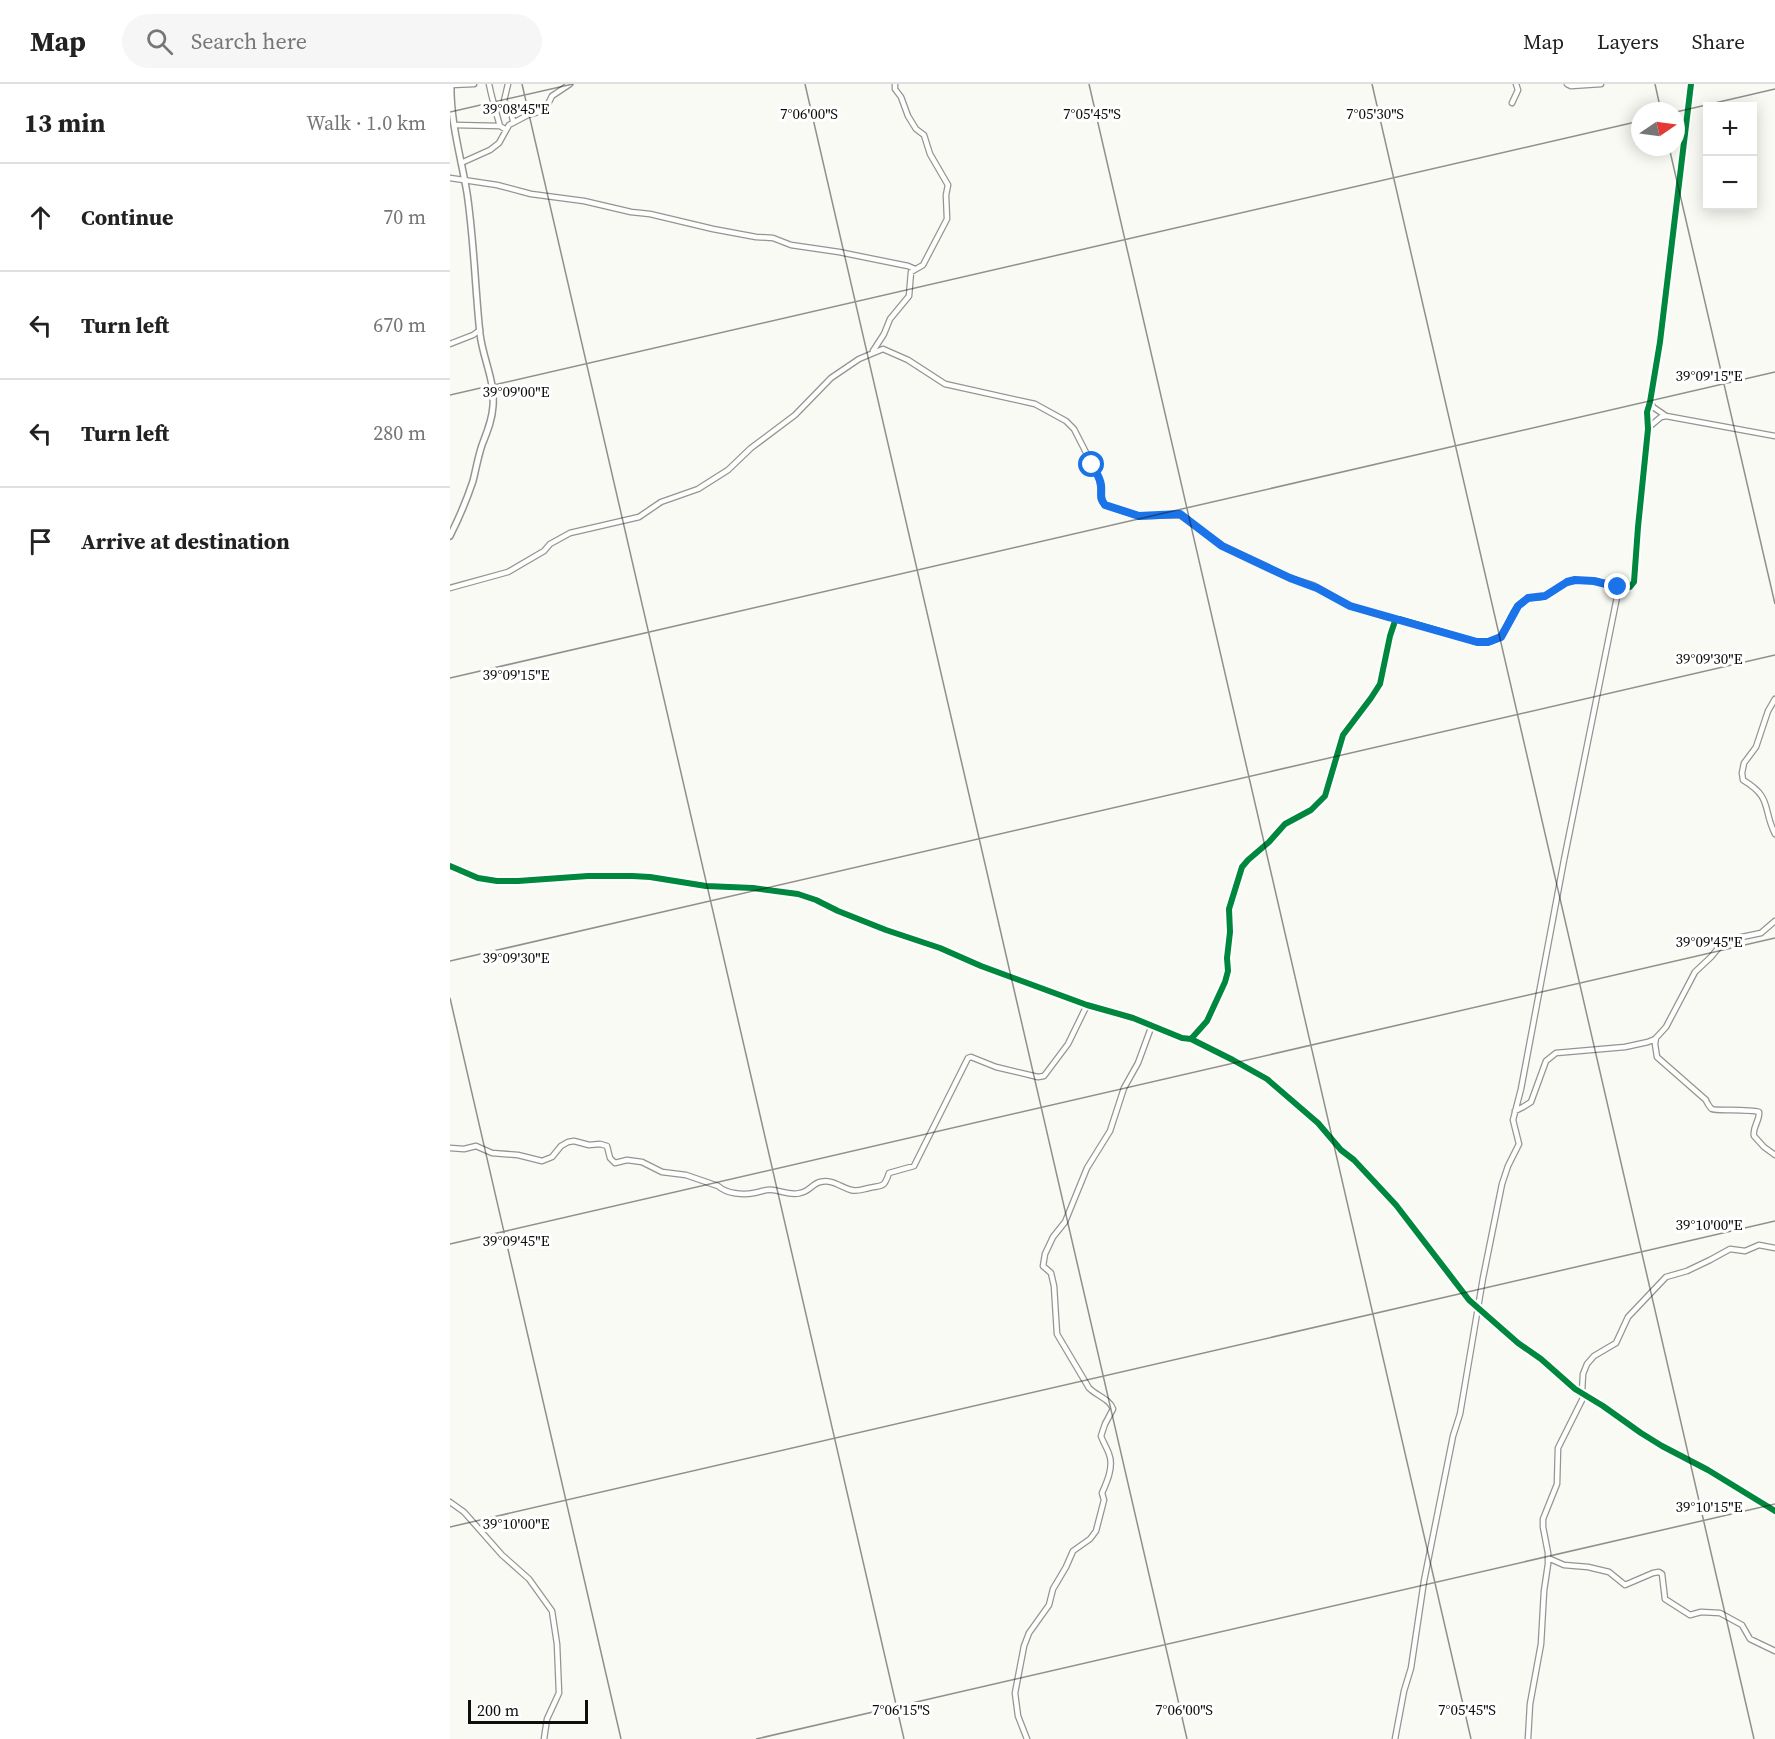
<!DOCTYPE html>
<html lang="en">
<head>
<meta charset="utf-8">
<style>
  body { margin:0; font-family:"Source Serif 4",serif; background:#f6f6f6; color:#222 }
  .controls { position:absolute; right:18px; top:18px; display:grid; overflow:hidden; border-radius:0px; box-shadow:0 3px 15px #0003 }
  .controls button { width:54px; height:54px; display:grid; place-items:center; padding:0; border:0; border-bottom:2px solid #e0e0e0; background:#fff; color:#222; font:30px sans-serif }
  .compass { position:absolute; left:1181px; top:18px; width:54px; height:54px; border-radius:50%; background:#fff; box-shadow:0 3px 15px #0003; rotate:77deg }
  .scale { position:absolute; left:18px; bottom:15px; width:120px; box-sizing:border-box; padding-left:6px; border:3px solid #0e0e0e; border-top:0; font-size:16px; line-height:21px; white-space:nowrap; color:#0e0e0e; -webkit-text-stroke:4px #fff; paint-order:stroke }
  .stop { position:absolute; width:18px; height:18px; margin:-14px; border:4px solid #1a73e8; border-radius:50%; background:#fff }
  .stop.end { background:#1a73e8; border-color:#fff; box-shadow:0 2px 6px #0008 }
  .list { margin:0; padding:0; list-style:none }
  h2 { display:flex; justify-content:space-between; align-items:center; height:78px; margin:0; padding:0 24px; font-size:26px }
  h2 small { font-size:20px; font-weight:400; color:#767676 }
  .list li { display:grid; grid-template-columns:39px 1fr auto; gap:18px; align-items:center; box-sizing:border-box; height:108px; padding:0 24px; border-top:2px solid #e0e0e0 }
  .list b { display:block; font-size:22px; white-space:nowrap }
  .list em { font-size:20px; font-style:normal; color:#767676 }
  .icon { flex:none; width:33px; height:33px; fill:none; stroke:currentColor; stroke-width:2; stroke-linecap:round; stroke-linejoin:round }
  .map { position:relative; flex:none; width:1325px; height:1655px; overflow:hidden }
  header { display:flex; align-items:center; gap:36px; box-sizing:border-box; height:84px; padding:0 30px; background:#fff; border-bottom:2px solid #e0e0e0 }
  header strong { font-size:28px }
  nav { display:flex; gap:33px; margin-inline-start:auto; font-size:21px }
  .search { width:420px; height:54px; background:#f6f6f6; display:flex; align-items:center; gap:15px; box-sizing:border-box; padding:0 21px; border-radius:33px; color:#767676; font-size:22px }
  main { display:flex }
  aside { flex:1; background:#fff }
  .map>svg:first-child { display:block }
  .lines { fill:none; stroke-linecap:round; stroke-linejoin:round }
  .minor-casing { stroke:#949492; stroke-width:7 }
  .tertiary-casing { stroke:#949492; stroke-width:8 }
  .minor { stroke:#fefefd; stroke-width:4.5 }
  .tertiary { stroke:#fefefd; stroke-width:5 }
  .cycleway-casing { stroke:#fff; stroke-width:10 }
  .cycleway { stroke:#00873e; stroke-width:6 }
  .route { stroke:#1a73e8; stroke-width:8 }
  .ticks { fill:none; stroke:#0e0e0e; stroke-width:1.5; stroke-opacity:0.45 }
  .ticks-label { font-size:15px; text-anchor:middle; fill:#0e0e0e; stroke:#fff; stroke-width:6; stroke-linejoin:round; paint-order:stroke }
</style>
</head>
<body>
<header>
<strong>Map</strong>
<div class="search"><svg class="icon" aria-label="search" viewBox="0 0 24 24"><circle cx="10" cy="10" r="6"/><path d="M15 15l6 6"/></svg>Search here</div>
<nav><a>Map</a><a>Layers</a><a>Share</a></nav>
</header>
<main>
<aside>
<h2>13 min<small>Walk · 1.0 km</small></h2>
<ul class="list">
<li><svg class="icon" aria-label="ahead" viewBox="0 0 24 24"><path d="M12 20V5M6 11l6-6 6 6"/></svg><div><b>Continue</b></div><em>70 m</em></li>
<li><svg class="icon" aria-label="left" viewBox="0 0 24 24"><path d="M17 20v-9H6M10 6l-5 5 5 5"/></svg><div><b>Turn left</b></div><em>670 m</em></li>
<li><svg class="icon" aria-label="left" viewBox="0 0 24 24"><path d="M17 20v-9H6M10 6l-5 5 5 5"/></svg><div><b>Turn left</b></div><em>280 m</em></li>
<li><svg class="icon" aria-label="arrive" viewBox="0 0 24 24"><path d="M6 21V4h12l-3 4 3 4H6"/></svg><div><b>Arrive at destination</b></div></li>
</ul>
</aside>
<div class="map">
<svg width="1325" height="1655" viewBox="0 0 1325 1655">
  <rect width="100%" height="100%" fill="#fafaf4"/>
  <g class="lines">
    <defs>
      <path id="minor" d="M39,0C42,15 46,28 50,42L55,45
        M58,0L54,17L61,27L63,37
        M1117,0L1121,2L1151,0
        M1,1L24,0
        M1062,19L1068,6L1066,0
        M4,41L50,42
        M11,79L40,66L49,59L59,41L78,31L92,27L96,24L102,12L120,0
        M0,94L47,101L81,110L134,117L181,128L200,130L263,145L306,153L323,154L341,161L389,168L458,182L465,185
        M0,260L23,251L30,246
        M423,267L434,250L440,235L459,212L461,188L473,181L497,135L496,111L498,101L480,70L474,51L466,45L458,32L451,13L445,5V0
        M1201,318L1203,323L1216,332
        M1199,343L1211,333L1216,332L1325,352
        M0,504L58,488L94,467L100,460L120,449L189,433L211,418L248,405L278,386L301,364L345,331L381,294L409,275L433,265L458,276L495,300L585,320L616,337L624,345L649,394L651,405V415L655,421L689,432L730,431L773,462L840,494L863,501L900,522L946,536
        M1325,615L1318,627L1306,663L1294,679L1292,689L1293,696C1323,714 1312,724 1325,750
        M0,782L28,794L47,797H68L138,792H182L200,793L256,802L303,804L348,810L366,816L388,827L436,846L490,864L531,882L637,921L683,934L732,954L741,955L783,976L817,995L868,1039L891,1066L904,1076L946,1121L1019,1216L1068,1259L1091,1275L1125,1305L1153,1322L1191,1349L1212,1362L1258,1386L1325,1427
        M1206,954L1205,960L1207,973L1256,1016C1256,1017 1260,1024 1262,1025C1265,1027 1299,1025 1309,1028C1310,1037 1302,1043 1304,1052L1314,1063L1325,1071
        M741,955L757,937L775,898L778,887L777,874L780,848L779,825L792,783L798,776L819,758L835,740L861,726L875,712L893,651L921,614L930,600L940,552L945,537L949,535L1027,558C1063,562 1052,530 1075,516C1080,513 1086,514 1093,513C1098,511 1104,507 1109,503C1120,496 1130,495 1144,497C1156,498 1168,505 1180,503L1184,498L1188,443L1198,345L1197,328L1200,318L1210,258L1241,0
        M1065,1027L1073,1023L1081,1018L1096,977L1106,969L1175,963L1198,958L1205,955L1216,943L1245,888L1261,873L1270,862L1287,854L1311,849L1325,837
        M0,1064L14,1065L26,1062L42,1069L68,1071L92,1077L102,1073L111,1062L118,1058L124,1057L139,1061L150,1060L157,1062L160,1074L165,1079L177,1076L192,1078L212,1088L236,1091L268,1102C277,1110 293,1111 304,1109C310,1108 316,1105 323,1106C332,1107 341,1112 350,1109C359,1108 362,1100 370,1098C383,1095 390,1103 401,1106C408,1108 413,1105 419,1104C433,1101 434,1104 439,1089L464,1082L518,974L521,973L546,983L588,993L594,992L618,960L637,921
        M1132,1308L1133,1290L1137,1280L1144,1272L1166,1259L1178,1233L1216,1193L1237,1187L1260,1176L1280,1165L1295,1167L1309,1161L1325,1164
        M0,1418L14,1428L52,1471L79,1495L102,1527L107,1560L109,1609L97,1635L94,1655
        M1098,1474L1114,1481L1138,1483L1159,1488L1175,1501L1203,1489L1209,1488L1212,1490L1215,1515L1240,1531L1251,1528L1270,1529L1292,1541L1300,1555L1325,1567
        M577,1655L568,1632L565,1609L574,1562L579,1549L599,1521L603,1505L616,1483L623,1467L640,1455L646,1447L654,1416L652,1409C657,1398 664,1382 659,1370C657,1364 653,1358 651,1352L655,1340L663,1325C660,1315 647,1312 639,1304L607,1250L604,1202L601,1189L593,1182L595,1170L603,1153L615,1138L637,1084L660,1047L674,1004L688,979L702,941
        M945,1655L954,1607L961,1584L974,1497L1003,1352L1010,1330L1033,1194L1052,1100L1058,1082L1069,1060L1063,1036L1071,1005L1114,776L1169,503
        M1078,1655L1080,1620L1091,1560L1094,1507L1098,1480V1469L1093,1443V1435L1107,1400L1108,1364L1135,1310"/>
      <path id="tertiary" d="M0,452C9,434 17,415 23,397C26,385 28,373 32,361C37,348 42,337 43,322C45,296 33,275 30,250C25,203 24,156 17,109C11,73 0,37 1,0"/>
    </defs>
    <use href="#minor" class="minor-casing"/>
    <use href="#tertiary" class="tertiary-casing"/>
    <use href="#minor" class="minor"/>
    <use href="#tertiary" class="tertiary"/>
    <defs>
      <path id="cycleway" d="M0,782L28,794L47,797H68L138,792H182L200,793L256,802L303,804L348,810L366,816L388,827L436,846L490,864L531,882L637,921L683,934L732,954L741,955L783,976L817,995L868,1039L891,1066L904,1076L946,1121L1019,1216L1068,1259L1091,1275L1125,1305L1153,1322L1191,1349L1212,1362L1258,1386L1325,1427
        M741,955L757,937L775,898L778,887L777,874L780,848L779,825L792,783L798,776L819,758L835,740L861,726L875,712L893,651L921,614L930,600L940,552L945,537L949,535L1027,558C1063,562 1052,530 1075,516C1080,513 1086,514 1093,513C1098,511 1104,507 1109,503C1120,496 1130,495 1144,497C1156,498 1168,505 1180,503L1184,498L1188,443L1198,345L1197,328L1200,318L1210,258L1241,0"/>
    </defs>
    <use href="#cycleway" class="cycleway-casing"/>
    <use href="#cycleway" class="cycleway"/>
  </g>
  <g class="lines">
    <path class="route" d="M642,381C645,387 650,393 651,401C652,409 649,414 655,421L689,432L730,430L772,462L840,494L867,504L900,522L1027,558H1038L1051,553L1068,522L1078,514L1095,512L1117,498L1125,496L1144,497L1168,503"/>
  </g>
  <path class="ticks" d="M72,0L454,1655M355,0L737,1655M639,0L1021,1655M922,0L1304,1655M1205,0L1211,27M0,28L123,0M1226,28L1325,5M1219,63L1325,520M0,311L1190,37M0,594L1325,288M0,877L1325,571M0,914L171,1655M0,1160L1325,854M0,1443L1325,1137M306,1655L1325,1420"/>
  <g class="ticks-label">
    <text x="66" y="30">39°08'45"E</text>
    <text x="359" y="35">7°06'00"S</text>
    <text x="642" y="35">7°05'45"S</text>
    <text x="925" y="35">7°05'30"S</text>
    <text x="1259" y="297">39°09'15"E</text>
    <text x="66" y="313">39°09'00"E</text>
    <text x="1259" y="580">39°09'30"E</text>
    <text x="66" y="596">39°09'15"E</text>
    <text x="1259" y="863">39°09'45"E</text>
    <text x="66" y="879">39°09'30"E</text>
    <text x="1259" y="1146">39°10'00"E</text>
    <text x="66" y="1162">39°09'45"E</text>
    <text x="1259" y="1428">39°10'15"E</text>
    <text x="66" y="1445">39°10'00"E</text>
    <text x="451" y="1631">7°06'15"S</text>
    <text x="734" y="1631">7°06'00"S</text>
    <text x="1017" y="1631">7°05'45"S</text>
  </g>
</svg>
<div class="controls">
<button>+</button>
<button>−</button>
</div>
<svg class="compass" viewBox="-18 -18 36 36"><path d="M0-13l5 13h-10z" fill="#e53935"/><path d="M0 13l5-13h-10z" fill="#767676"/></svg>
<div class="scale">200 m</div>
<div class="stop" style="left:642px;top:381px"></div>
<div class="stop end" style="left:1168px;top:503px"></div>
</div>
</main>
</body>
</html>
